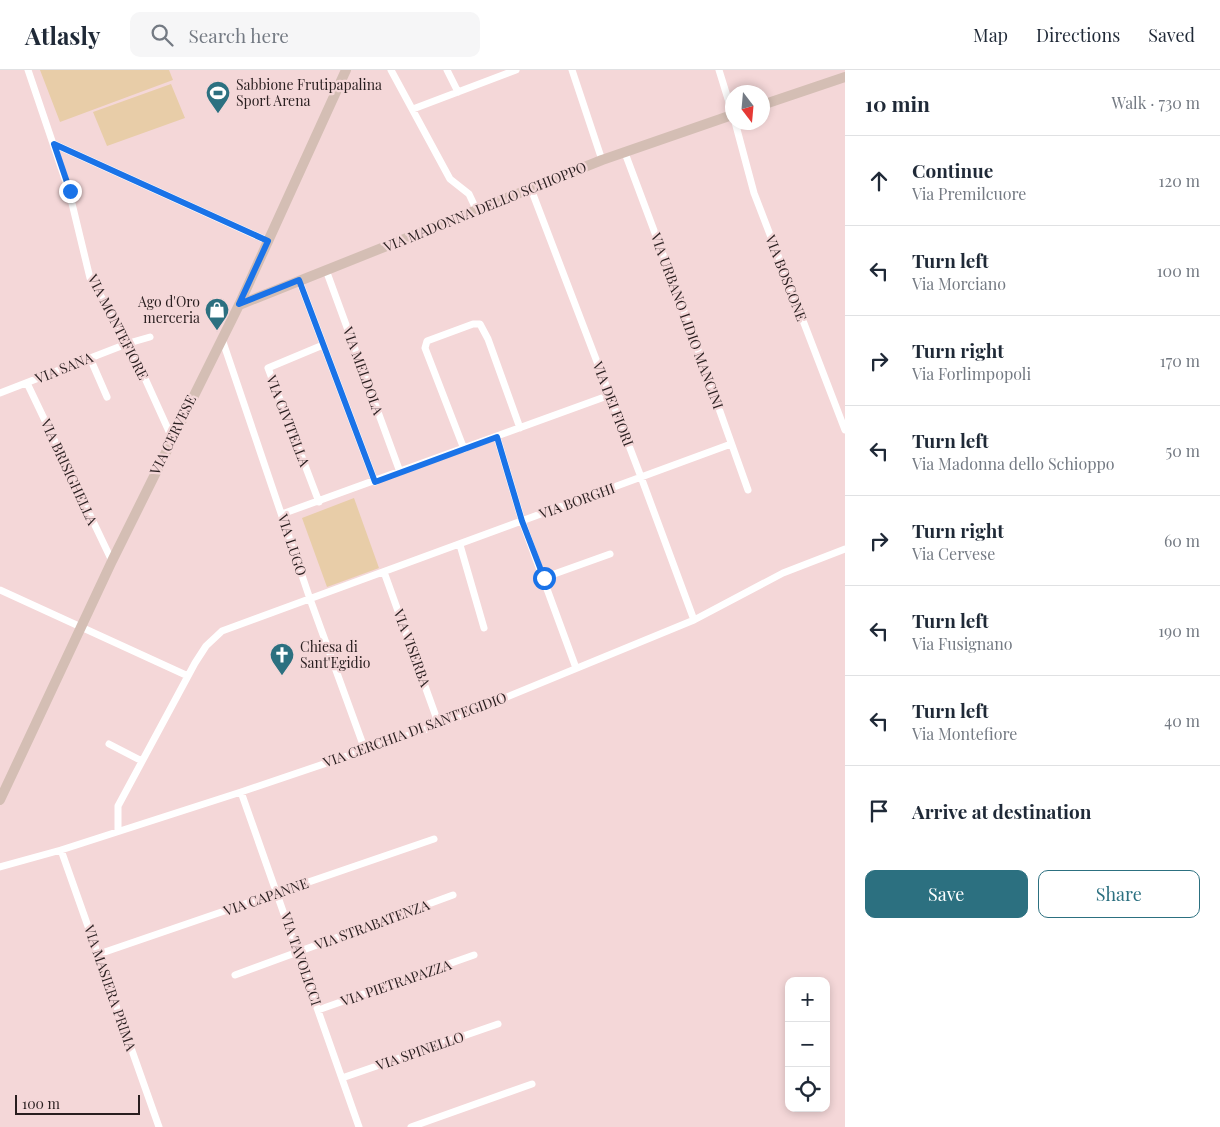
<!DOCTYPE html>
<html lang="en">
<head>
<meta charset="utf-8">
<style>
  body { margin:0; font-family:"Playfair Display",serif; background:#f6f6f7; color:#1f2937 }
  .controls { position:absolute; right:15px; bottom:15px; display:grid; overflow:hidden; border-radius:10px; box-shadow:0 2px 8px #0003 }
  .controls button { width:45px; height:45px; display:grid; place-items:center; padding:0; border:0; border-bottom:1px solid #e0e1e3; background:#fff; color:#1f2937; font:25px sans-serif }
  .compass { position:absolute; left:725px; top:15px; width:45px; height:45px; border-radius:50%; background:#fff; box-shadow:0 2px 8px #0003; rotate:164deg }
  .scale { position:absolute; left:15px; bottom:12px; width:125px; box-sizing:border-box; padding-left:5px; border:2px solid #291e1f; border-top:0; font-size:14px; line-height:18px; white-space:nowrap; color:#291e1f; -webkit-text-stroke:4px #f4d7d8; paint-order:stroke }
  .stop { position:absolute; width:15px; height:15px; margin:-11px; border:4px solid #1a73e8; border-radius:50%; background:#fff }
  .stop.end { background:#1a73e8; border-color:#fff; box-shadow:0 1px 5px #0008 }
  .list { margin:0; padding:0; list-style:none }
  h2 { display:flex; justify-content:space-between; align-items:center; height:65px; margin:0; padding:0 20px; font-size:21px }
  h2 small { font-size:16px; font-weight:400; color:#747a83 }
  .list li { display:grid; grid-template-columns:32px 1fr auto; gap:15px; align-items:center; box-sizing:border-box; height:90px; padding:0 20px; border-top:1px solid #e0e1e3 }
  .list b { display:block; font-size:19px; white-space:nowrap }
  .list p { margin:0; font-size:16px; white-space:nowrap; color:#747a83 }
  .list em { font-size:16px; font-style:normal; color:#747a83 }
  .actions { display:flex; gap:10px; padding:15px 20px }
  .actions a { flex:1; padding:11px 0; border:1px solid #2c7080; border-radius:10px; text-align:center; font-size:18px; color:#2c7080 }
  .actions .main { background:#2c7080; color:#fff }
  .icon { flex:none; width:28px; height:28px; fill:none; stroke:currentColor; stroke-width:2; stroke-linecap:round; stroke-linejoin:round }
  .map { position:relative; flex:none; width:845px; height:1057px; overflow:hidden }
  header { display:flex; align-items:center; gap:30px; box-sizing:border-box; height:70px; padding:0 25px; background:#fff; border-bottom:1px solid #e0e1e3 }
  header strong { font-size:24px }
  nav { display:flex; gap:28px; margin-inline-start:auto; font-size:18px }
  .search { width:350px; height:45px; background:#f6f6f7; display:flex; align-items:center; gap:12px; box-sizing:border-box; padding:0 18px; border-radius:10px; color:#747a83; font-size:19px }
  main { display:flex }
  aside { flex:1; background:#fff }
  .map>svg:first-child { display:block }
  .green { fill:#e8cda8 }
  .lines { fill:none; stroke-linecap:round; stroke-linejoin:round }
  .street { stroke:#fff; stroke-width:7 }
  .secondary { stroke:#d4beb4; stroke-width:10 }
  .route { stroke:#1a73e8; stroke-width:6 }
  .labels { text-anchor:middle; stroke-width:4.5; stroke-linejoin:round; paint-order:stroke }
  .poi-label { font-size:14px; fill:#291e1f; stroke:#f4d7d8; text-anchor:start }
  .street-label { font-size:14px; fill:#291e1f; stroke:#f4d7d8 }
</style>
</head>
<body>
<header>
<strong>Atlasly</strong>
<div class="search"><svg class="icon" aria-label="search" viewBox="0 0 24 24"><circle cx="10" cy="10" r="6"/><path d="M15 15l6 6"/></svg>Search here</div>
<nav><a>Map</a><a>Directions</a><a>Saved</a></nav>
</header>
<main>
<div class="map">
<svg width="845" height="1057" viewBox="0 0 845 1057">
  <rect width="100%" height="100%" fill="#f4d7d8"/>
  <path class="green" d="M40,0H169L173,10L60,52Z
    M171,14L185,48L107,76L93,42Z
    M354,428L379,498L327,517L302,448Z"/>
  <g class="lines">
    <path class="street" d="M28,0L69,121L90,208L129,273L172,368
      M391,0L450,109L469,124L477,141
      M447,0L458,22
      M572,0L602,90
      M719,0L732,42
      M413,39L516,0
      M735,52L754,123L845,360
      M54,74L268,171
      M625,83L686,246L748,420
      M531,119L641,407L694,550
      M326,200L400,402
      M299,210L375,412
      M222,269L310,529L365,680
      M90,288L107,327
      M27,313L112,491
      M0,323L129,273L150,267
      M497,367L522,451L576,598
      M464,379L425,278L427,271L473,254H480L488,269L520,358
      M319,432L268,298L323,275
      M282,444L610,325
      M460,475L484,558
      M384,502L439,655
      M543,508L610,484
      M0,520L188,606
      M109,674L142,691
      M241,722L359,1057
      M118,761V736L195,593L206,576L222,561L731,374
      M61,780L159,1057
      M0,797L61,780L241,722L439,655L694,550L783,503L845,479
      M99,884L434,769
      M235,905L453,825
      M318,940L474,885
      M342,1008L498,954
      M411,1057L532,1014"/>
    <path class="secondary" d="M762,35L845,7
      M239,235L602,90L732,45
      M0,730L112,491L239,235L346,0"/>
  </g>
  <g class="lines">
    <path class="route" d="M70,121L54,74L268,171L239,234L299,210L375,412L497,367L522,451L544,508"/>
  </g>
  <defs>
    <symbol id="stadium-pin" viewBox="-11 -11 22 30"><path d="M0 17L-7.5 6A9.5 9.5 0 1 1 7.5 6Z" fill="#2c7080" stroke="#f4d7d8"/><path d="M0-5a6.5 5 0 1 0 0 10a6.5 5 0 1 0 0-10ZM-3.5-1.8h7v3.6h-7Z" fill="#fff"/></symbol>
    <symbol id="shop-pin" viewBox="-11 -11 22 30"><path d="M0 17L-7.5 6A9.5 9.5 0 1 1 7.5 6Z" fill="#2c7080" stroke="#f4d7d8"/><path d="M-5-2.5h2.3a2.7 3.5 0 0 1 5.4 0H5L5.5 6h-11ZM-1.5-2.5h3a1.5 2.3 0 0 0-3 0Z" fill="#fff"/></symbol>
    <symbol id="church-pin" viewBox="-11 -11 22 30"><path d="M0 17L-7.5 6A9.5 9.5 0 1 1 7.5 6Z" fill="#2c7080" stroke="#f4d7d8"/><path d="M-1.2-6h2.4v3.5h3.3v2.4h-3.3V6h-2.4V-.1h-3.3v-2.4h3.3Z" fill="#fff"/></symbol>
  </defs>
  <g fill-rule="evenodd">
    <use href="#stadium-pin" x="204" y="9" width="28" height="38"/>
    <use href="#shop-pin" x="203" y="226" width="28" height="38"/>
    <use href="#church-pin" x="268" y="571" width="28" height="38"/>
  </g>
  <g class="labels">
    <g class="poi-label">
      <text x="236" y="20">Sabbione Frutipapalina<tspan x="236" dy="16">Sport Arena</tspan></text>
      <text x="200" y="237" text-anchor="end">Ago d'Oro<tspan x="200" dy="16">merceria</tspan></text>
      <text x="300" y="582">Chiesa di<tspan x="300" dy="16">Sant'Egidio</tspan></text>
    </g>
    <g class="street-label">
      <text transform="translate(485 137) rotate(-22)" y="5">VIA MADONNA DELLO SCHIOPPO</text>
      <text transform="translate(786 208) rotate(69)" y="5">VIA BOSCONE</text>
      <text transform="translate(687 251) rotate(70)" y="5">VIA URBANO LIDIO MANCINI</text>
      <text transform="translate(118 257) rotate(63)" y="5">VIA MONTEFIORE</text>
      <text transform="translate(64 298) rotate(-22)" y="5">VIA SANA</text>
      <text transform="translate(363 301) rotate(70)" y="5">VIA MELDOLA</text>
      <text transform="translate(613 334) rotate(69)" y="5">VIA DEI FIORI</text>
      <text transform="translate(288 351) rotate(69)" y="5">VIA CIVITELLA</text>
      <text transform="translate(173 365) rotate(-64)" y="5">VIA CERVESE</text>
      <text transform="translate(69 402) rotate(65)" y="5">VIA BRISIGHELLA</text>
      <text transform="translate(577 431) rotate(-20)" y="5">VIA BORGHI</text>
      <text transform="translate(292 475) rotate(72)" y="5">VIA LUGO</text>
      <text transform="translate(412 578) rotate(70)" y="5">VIA VISERBA</text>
      <text transform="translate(415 660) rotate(-20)" y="5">VIA CERCHIA DI SANT'EGIDIO</text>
      <text transform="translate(266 827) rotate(-19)" y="5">VIA CAPANNE</text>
      <text transform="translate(372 855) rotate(-20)" y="5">VIA STRABATENZA</text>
      <text transform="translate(301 889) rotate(71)" y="5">VIA TAVOLICCI</text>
      <text transform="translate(396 913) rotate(-19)" y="5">VIA PIETRAPAZZA</text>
      <text transform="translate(110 918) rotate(71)" y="5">VIA MASIERA PRIMA</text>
      <text transform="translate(420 981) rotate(-19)" y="5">VIA SPINELLO</text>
    </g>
  </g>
</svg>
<div class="controls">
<button>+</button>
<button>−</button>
<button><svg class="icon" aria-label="locate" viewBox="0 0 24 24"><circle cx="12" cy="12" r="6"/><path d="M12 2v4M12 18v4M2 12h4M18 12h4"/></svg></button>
</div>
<svg class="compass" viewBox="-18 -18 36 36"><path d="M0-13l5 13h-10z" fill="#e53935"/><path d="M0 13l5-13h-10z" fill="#747a83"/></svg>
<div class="scale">100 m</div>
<div class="stop" style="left:544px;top:508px"></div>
<div class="stop end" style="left:70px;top:121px"></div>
</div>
<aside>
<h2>10 min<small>Walk · 730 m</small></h2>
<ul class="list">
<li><svg class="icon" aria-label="ahead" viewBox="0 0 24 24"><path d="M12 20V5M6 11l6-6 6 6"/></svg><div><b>Continue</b><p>Via Premilcuore</p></div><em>120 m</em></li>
<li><svg class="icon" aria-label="left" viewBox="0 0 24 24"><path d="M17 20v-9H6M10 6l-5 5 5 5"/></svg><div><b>Turn left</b><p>Via Morciano</p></div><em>100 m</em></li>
<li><svg class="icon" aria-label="right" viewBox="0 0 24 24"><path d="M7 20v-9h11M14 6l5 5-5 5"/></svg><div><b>Turn right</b><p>Via Forlimpopoli</p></div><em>170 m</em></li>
<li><svg class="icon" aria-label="left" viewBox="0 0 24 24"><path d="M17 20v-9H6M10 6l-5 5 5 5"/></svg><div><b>Turn left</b><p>Via Madonna dello Schioppo</p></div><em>50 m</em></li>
<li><svg class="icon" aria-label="right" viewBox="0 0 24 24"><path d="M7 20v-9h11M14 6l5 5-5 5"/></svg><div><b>Turn right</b><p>Via Cervese</p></div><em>60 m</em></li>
<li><svg class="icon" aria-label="left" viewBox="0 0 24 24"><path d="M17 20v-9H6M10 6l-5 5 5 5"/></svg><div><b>Turn left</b><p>Via Fusignano</p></div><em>190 m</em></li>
<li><svg class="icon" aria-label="left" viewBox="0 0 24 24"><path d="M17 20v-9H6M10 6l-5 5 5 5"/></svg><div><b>Turn left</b><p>Via Montefiore</p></div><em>40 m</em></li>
<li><svg class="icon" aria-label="arrive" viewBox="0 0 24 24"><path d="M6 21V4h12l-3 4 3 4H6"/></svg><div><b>Arrive at destination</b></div></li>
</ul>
<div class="actions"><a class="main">Save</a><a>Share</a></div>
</aside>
</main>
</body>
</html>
